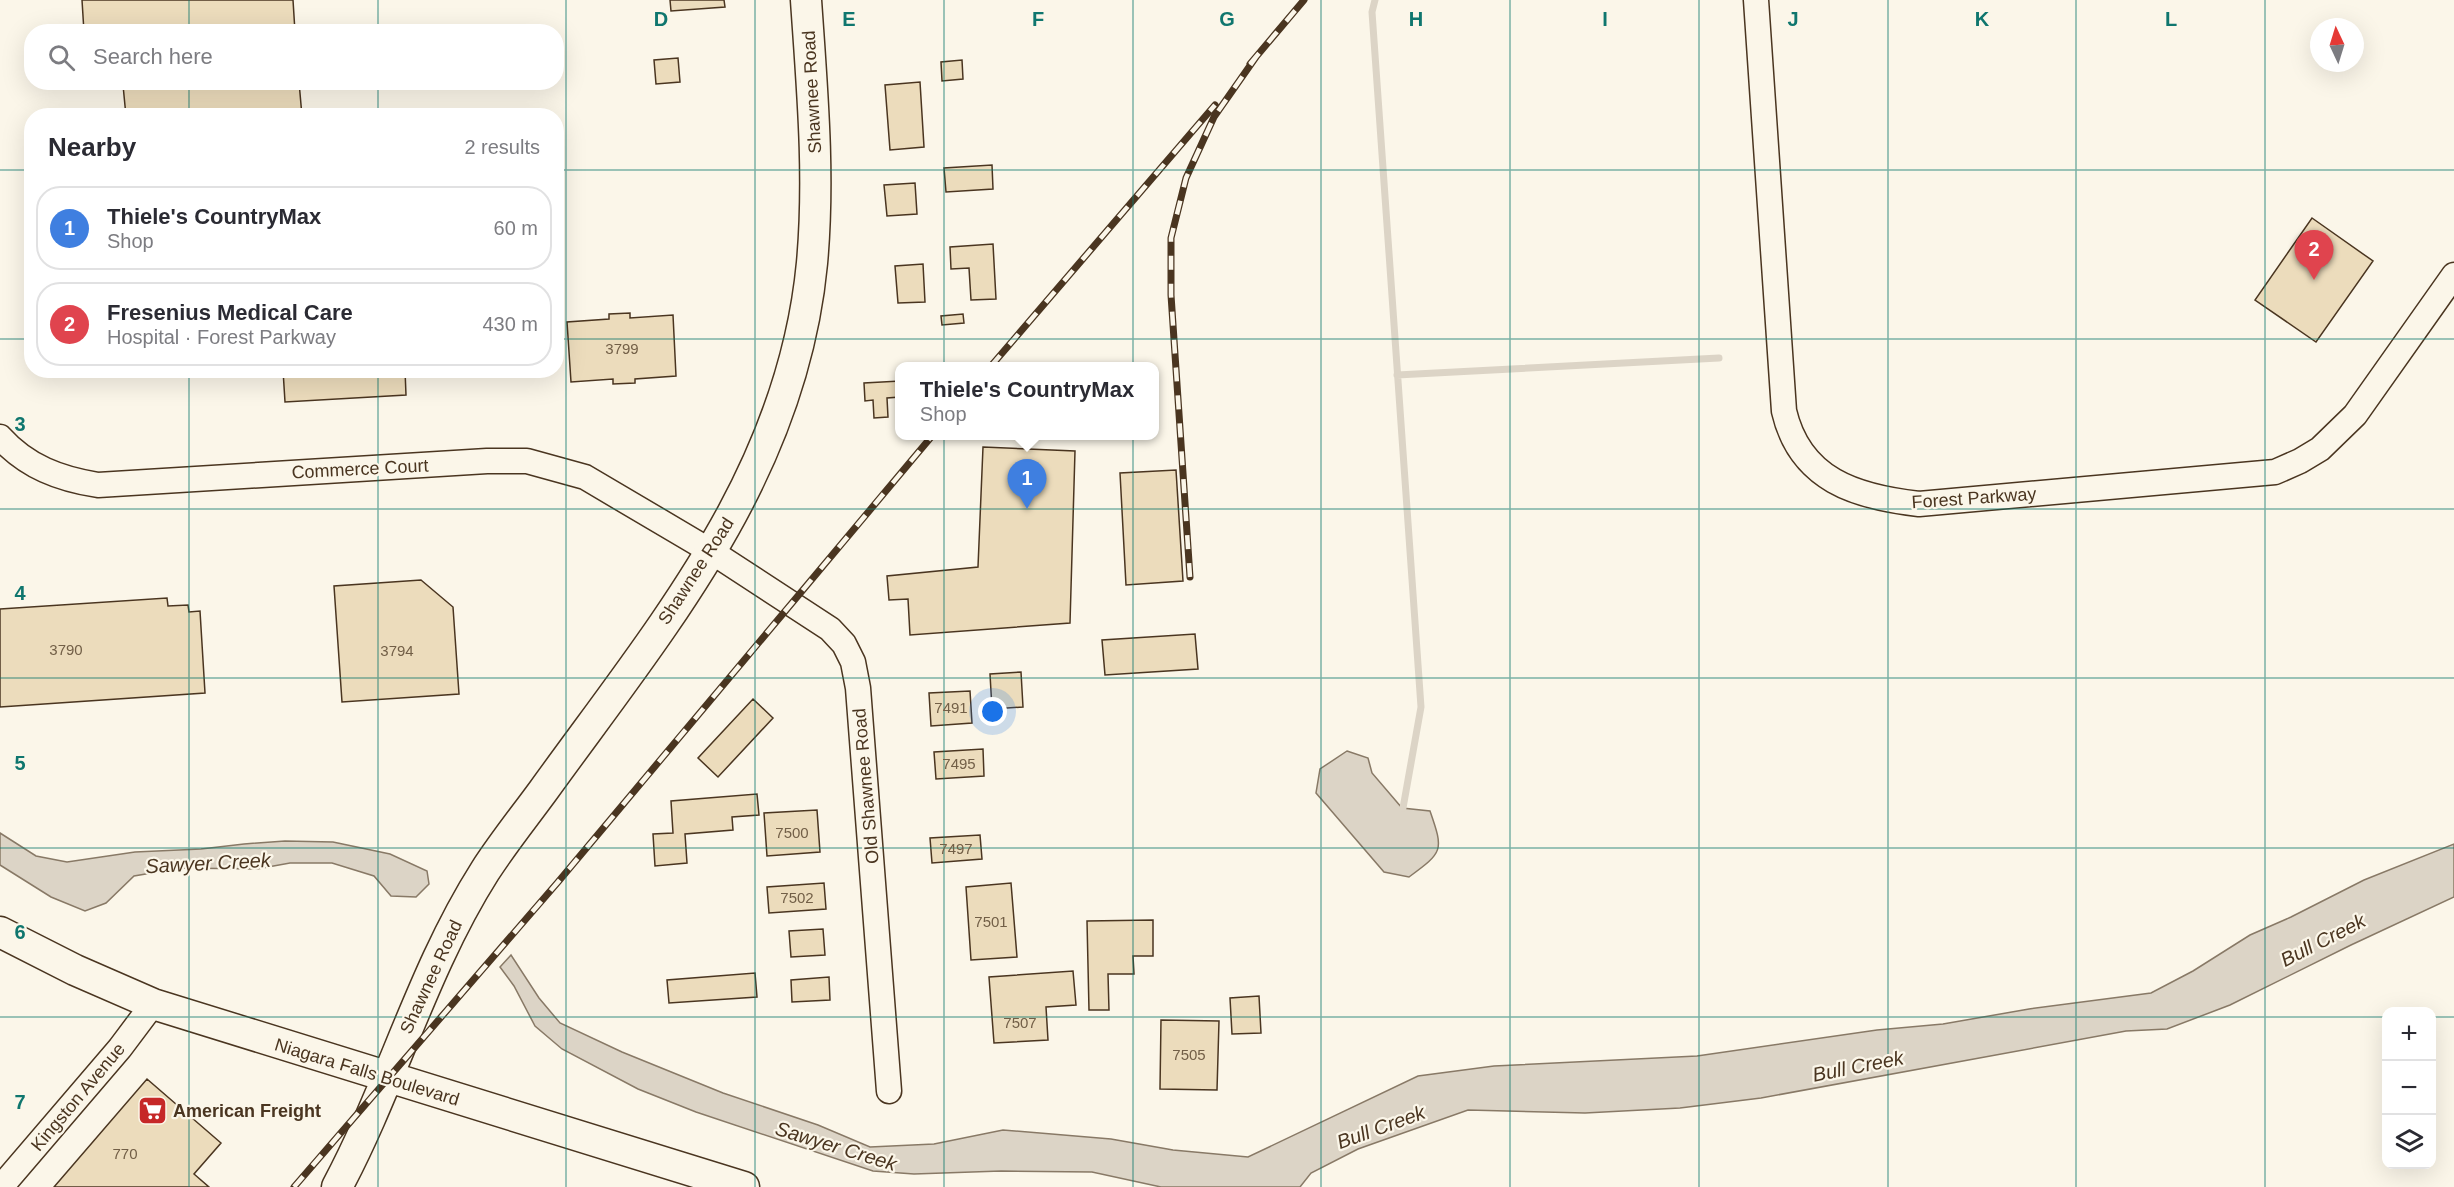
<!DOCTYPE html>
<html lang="en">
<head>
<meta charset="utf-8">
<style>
  body { margin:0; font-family:Arial,sans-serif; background:#f2f2f3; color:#2b2b33 }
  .controls { position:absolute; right:18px; bottom:18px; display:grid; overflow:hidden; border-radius:12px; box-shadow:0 6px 24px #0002 }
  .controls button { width:54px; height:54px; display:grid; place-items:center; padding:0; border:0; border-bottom:2px solid #e1e1e2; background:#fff; color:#2b2b33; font:30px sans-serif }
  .compass { position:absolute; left:2310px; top:18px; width:54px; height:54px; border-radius:50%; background:#fff; box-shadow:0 6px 24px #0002; rotate:356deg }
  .you { position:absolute; left:993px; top:712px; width:21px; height:21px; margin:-15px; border:4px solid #fff; border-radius:50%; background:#1a73e8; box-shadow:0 0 0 9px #1a73e833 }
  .badge { display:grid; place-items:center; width:39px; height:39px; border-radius:50%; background:#c62828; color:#fff; font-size:20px; font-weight:700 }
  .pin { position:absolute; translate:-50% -50px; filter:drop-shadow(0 2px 3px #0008) }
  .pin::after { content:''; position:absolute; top:32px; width:21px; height:18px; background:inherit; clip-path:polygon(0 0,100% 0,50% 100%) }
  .popup { position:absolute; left:895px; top:362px; width:264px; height:78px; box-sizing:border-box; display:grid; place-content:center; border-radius:12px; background:#fff; filter:drop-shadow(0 2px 4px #0005); font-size:20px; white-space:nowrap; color:#7c7c81 }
  .popup b { font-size:22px; color:#2b2b33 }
  .popup::after { content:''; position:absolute; left:50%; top:100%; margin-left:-12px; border:12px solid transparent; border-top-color:#fff }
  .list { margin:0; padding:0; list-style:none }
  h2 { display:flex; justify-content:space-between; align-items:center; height:78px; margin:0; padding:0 24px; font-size:26px }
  h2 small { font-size:20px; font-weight:400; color:#7c7c81 }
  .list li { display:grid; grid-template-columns:39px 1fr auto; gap:18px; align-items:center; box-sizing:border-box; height:84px; margin:0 12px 12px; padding:0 12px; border:2px solid #e1e1e2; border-radius:24px }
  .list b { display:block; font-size:22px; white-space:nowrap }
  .list p { margin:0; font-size:20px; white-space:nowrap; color:#7c7c81 }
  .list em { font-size:20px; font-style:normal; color:#7c7c81 }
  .icon { flex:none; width:33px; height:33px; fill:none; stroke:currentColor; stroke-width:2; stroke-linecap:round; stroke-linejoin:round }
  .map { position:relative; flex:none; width:2454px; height:1187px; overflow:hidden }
  .search { position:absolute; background:#fff; box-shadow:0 6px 24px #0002; left:24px; top:24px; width:540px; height:66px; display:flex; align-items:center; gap:15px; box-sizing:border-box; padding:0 21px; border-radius:24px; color:#7c7c81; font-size:22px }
  .panel { position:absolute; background:#fff; box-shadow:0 6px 24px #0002; left:24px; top:108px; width:540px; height:270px; border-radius:24px }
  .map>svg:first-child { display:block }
  .water { fill:#dcd4c6; stroke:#887966; stroke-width:1.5 }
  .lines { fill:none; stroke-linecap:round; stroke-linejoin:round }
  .stream { stroke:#dcd4c6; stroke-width:7 }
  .building { fill:#ecdcbc; stroke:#4a3520; stroke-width:1.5 }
  .minor-casing { stroke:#4a3520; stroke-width:27 }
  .major-casing { stroke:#4a3520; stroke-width:33 }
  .minor { stroke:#fbf6e9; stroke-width:24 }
  .major { stroke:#fbf6e9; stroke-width:30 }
  .rail-casing { stroke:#4a3520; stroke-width:7 }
  .rail { stroke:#fbf6e9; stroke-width:4.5; stroke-dasharray:14; stroke-linecap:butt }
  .grid { fill:none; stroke:#0f766e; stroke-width:1.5; stroke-opacity:0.55 }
  .labels { text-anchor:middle; stroke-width:4.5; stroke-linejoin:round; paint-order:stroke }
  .number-label { font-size:15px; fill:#725f47 }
  .street-label { font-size:18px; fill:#4a3520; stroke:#fbf6e9 }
  .poi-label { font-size:18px; font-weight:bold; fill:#4a3520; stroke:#fbf6e9; text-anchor:start }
  .water-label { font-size:20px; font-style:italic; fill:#4a3520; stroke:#fbf6e9 }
  .grid-label { font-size:20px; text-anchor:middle; font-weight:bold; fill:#0f766e; stroke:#fbf6e9; stroke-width:4.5; stroke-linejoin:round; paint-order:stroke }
</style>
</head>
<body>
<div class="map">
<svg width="2454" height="1187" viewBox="0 0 2454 1187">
  <rect width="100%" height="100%" fill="#fbf6e9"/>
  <path class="water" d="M1347,751L1368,758L1372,773L1402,808L1430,811C1444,851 1443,852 1409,877L1384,872L1316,793L1320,769Z
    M0,833L36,856L67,862L135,852L201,849L244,844L285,841L333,842L390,854L427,871L429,884L416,897L391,896L374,876L332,863H290L257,869L181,868L134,876L106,903L85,911L51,897L0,865Z
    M2454,844V897L2351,945L2230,1005L2167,1029L2126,1031L1761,1098L1680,1108L1585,1113L1468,1110L1358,1149L1311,1173L1300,1187H1161L1092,1172L1001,1171L914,1174L873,1171L696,1112L638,1089L562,1049L535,1026L514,986L500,967L511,955L539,998L560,1023L622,1052L723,1093L818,1125L870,1147L934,1144L1003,1130L1111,1139L1173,1150L1248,1157L1418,1076L1494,1066L1697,1056L1877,1030L1943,1024L2029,1009L2151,993L2193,971L2250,935L2291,917L2364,880Z"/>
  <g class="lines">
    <path class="stream" d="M1375,0L1372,12L1421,707L1403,808
      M1397,375L1719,358"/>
  </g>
  <path class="building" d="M82,0H293L295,32H84Z
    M670,0H724L725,7L671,11Z
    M678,58L680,82L656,84L654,60Z
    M962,60L963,79L942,81L941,62Z
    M88,82H299L302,116H126L123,85L88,88Z
    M920,82L924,147L890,150L885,85Z
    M992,165L993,189L946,192L944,168Z
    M915,183L917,214L887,216L884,185Z
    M2312,218L2373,261L2316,342L2255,300Z
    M993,244L996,299L971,300L969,268L951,269L950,247Z
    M923,264L925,302L898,303L895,266Z
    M630,313V318L673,315L676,376L635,379V383L613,384V379L571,382L567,322L609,319V314Z
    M963,314L964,323L942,325L941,316Z
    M283,370H405L406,395L285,402Z
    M900,381V397L887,398L888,417L874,418L873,400L865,401L864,383Z
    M983,447L1075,451L1070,623L910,635L908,599L889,600L887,576L978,567Z
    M1176,470L1183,581L1126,585L1120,473Z
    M421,580L453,607L459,694L342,702L334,586Z
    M167,598L168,606L188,605L189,612L200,611L205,693L0,707V609Z
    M1195,634L1198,669L1105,675L1102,640Z
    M1021,672L1023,707L992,709L990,674Z
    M970,691L972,723L931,726L929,693Z
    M753,699L773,718L718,777L698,758Z
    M983,749L984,776L936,779L934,752Z
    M757,794L759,815L732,817L733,830L685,834L687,863L655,866L653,834L673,833L671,801Z
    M817,810L820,852L767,856L764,813Z
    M980,835L982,859L932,863L930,838Z
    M824,883L826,909L769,913L767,887Z
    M1011,883L1017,957L971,960L966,887Z
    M1153,920V956H1133L1134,974H1108L1109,1010H1089L1087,921Z
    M823,929L825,955L791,957L789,931Z
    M1073,971L1076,1005L1046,1007L1048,1040L994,1043L989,977Z
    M755,973L757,997L669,1003L667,980Z
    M829,977L830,1000L792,1002L791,980Z
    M1259,996L1261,1033L1232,1034L1230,998Z
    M1161,1020L1219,1021L1217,1090L1160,1089Z
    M147,1079L221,1143L194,1174L209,1187H54Z"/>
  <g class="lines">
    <defs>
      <path id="minor" d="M1756,0L1784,411C1800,480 1856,497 1919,504L2275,472L2300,461L2320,449L2355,415L2454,275
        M0,437C27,467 60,479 98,485L487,461H527L585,477L712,552L830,629L844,644L853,662L858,688L889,1091
        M1,1187L120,1048L153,1004"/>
      <path id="major" d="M0,932L75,970L153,1004L744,1187
        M337,1187C392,1084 422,970 485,871C503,843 524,817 543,791C662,626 792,475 812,263C820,175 812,88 806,0"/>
    </defs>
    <use href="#minor" class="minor-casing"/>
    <use href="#major" class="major-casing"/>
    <use href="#minor" class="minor"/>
    <use href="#major" class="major"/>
    <defs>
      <path id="rail" d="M1250,64L1304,0
        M991,366L1215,105
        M1190,577L1171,295V238L1186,178L1214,117L1256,57
        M294,1187L558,882L932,436"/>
    </defs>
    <use href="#rail" class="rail-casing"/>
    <use href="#rail" class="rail"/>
  </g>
  <path class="grid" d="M189,0V32M378,0V32M566,0V1187M755,0V1187M944,0V1187M1133,0V1187M1321,0V1187M1510,0V1187M1699,0V1187M1888,0V1187M2076,0V1187M2265,0V1187M189,82V116M378,82V116M0,170H32M556,170H2454M0,339H32M556,339H2454M189,370V1187M378,370V1187M0,509H2454M0,678H2454M0,848H2454M0,1017H2386M2432,1017H2454"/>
  <defs>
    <symbol id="supermarket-square" viewBox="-11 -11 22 22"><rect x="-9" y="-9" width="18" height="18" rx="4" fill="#c62828" stroke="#fbf6e9"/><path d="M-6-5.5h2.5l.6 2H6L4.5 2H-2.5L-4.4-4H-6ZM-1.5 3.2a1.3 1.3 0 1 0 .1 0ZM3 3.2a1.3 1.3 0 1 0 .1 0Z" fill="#fff"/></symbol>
  </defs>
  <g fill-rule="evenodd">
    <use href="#supermarket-square" x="136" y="1094" width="33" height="33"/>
  </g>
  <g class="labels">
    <g class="number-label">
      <text x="622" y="354">3799</text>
      <text x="66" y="655">3790</text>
      <text x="397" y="656">3794</text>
      <text x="951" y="713">7491</text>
      <text x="959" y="769">7495</text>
      <text x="792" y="838">7500</text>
      <text x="956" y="854">7497</text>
      <text x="797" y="903">7502</text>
      <text x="991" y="927">7501</text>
      <text x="1020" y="1028">7507</text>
      <text x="1189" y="1060">7505</text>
      <text x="125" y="1159">770</text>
    </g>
    <g class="street-label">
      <text transform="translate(812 92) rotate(-93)" y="6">Shawnee Road</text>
      <text transform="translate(360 469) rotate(-3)" y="6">Commerce Court</text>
      <text transform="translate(1974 498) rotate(-4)" y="6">Forest Parkway</text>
      <text transform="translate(696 571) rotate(-57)" y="6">Shawnee Road</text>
      <text transform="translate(866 786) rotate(-95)" y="6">Old Shawnee Road</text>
      <text transform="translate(431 977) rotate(-65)" y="6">Shawnee Road</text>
      <text transform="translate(367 1072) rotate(17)" y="6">Niagara Falls Boulevard</text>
      <text transform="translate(78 1097) rotate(-50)" y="6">Kingston Avenue</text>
    </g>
    <g class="poi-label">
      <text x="173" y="1117">American Freight</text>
    </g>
    <g class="water-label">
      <text transform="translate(208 863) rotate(-3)" y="7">Sawyer Creek</text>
      <text transform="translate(2323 940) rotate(-27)" y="7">Bull Creek</text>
      <text transform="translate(1858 1066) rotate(-11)" y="7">Bull Creek</text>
      <text transform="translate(1381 1127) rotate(-20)" y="7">Bull Creek</text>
      <text transform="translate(836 1146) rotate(17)" y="7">Sawyer Creek</text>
    </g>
  </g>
  <g class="grid-label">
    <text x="661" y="26">D</text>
    <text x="849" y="26">E</text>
    <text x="1038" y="26">F</text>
    <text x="1227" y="26">G</text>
    <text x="1416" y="26">H</text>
    <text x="1605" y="26">I</text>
    <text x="1793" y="26">J</text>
    <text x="1982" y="26">K</text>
    <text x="2171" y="26">L</text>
    <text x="20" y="431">3</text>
    <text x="20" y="600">4</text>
    <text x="20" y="770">5</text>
    <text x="20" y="939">6</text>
    <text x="20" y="1109">7</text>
  </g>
</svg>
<div class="controls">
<button>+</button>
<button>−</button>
<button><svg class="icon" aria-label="layers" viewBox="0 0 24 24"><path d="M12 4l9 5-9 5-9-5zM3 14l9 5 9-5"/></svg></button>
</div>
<svg class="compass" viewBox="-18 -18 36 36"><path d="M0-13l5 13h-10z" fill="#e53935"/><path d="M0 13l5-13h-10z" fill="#7c7c81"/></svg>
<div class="you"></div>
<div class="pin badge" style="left:1027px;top:509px;background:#3f7fe0">1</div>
<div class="popup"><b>Thiele's CountryMax</b>Shop</div>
<div class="pin badge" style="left:2314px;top:280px;background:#e0444e">2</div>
<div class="search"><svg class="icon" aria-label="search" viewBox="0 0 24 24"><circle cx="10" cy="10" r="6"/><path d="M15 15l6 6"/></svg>Search here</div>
<section class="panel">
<h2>Nearby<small>2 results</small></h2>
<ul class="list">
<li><span class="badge" style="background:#3f7fe0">1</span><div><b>Thiele's CountryMax</b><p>Shop</p></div><em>60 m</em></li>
<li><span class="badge" style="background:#e0444e">2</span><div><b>Fresenius Medical Care</b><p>Hospital · Forest Parkway</p></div><em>430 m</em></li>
</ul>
</section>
</div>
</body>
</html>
